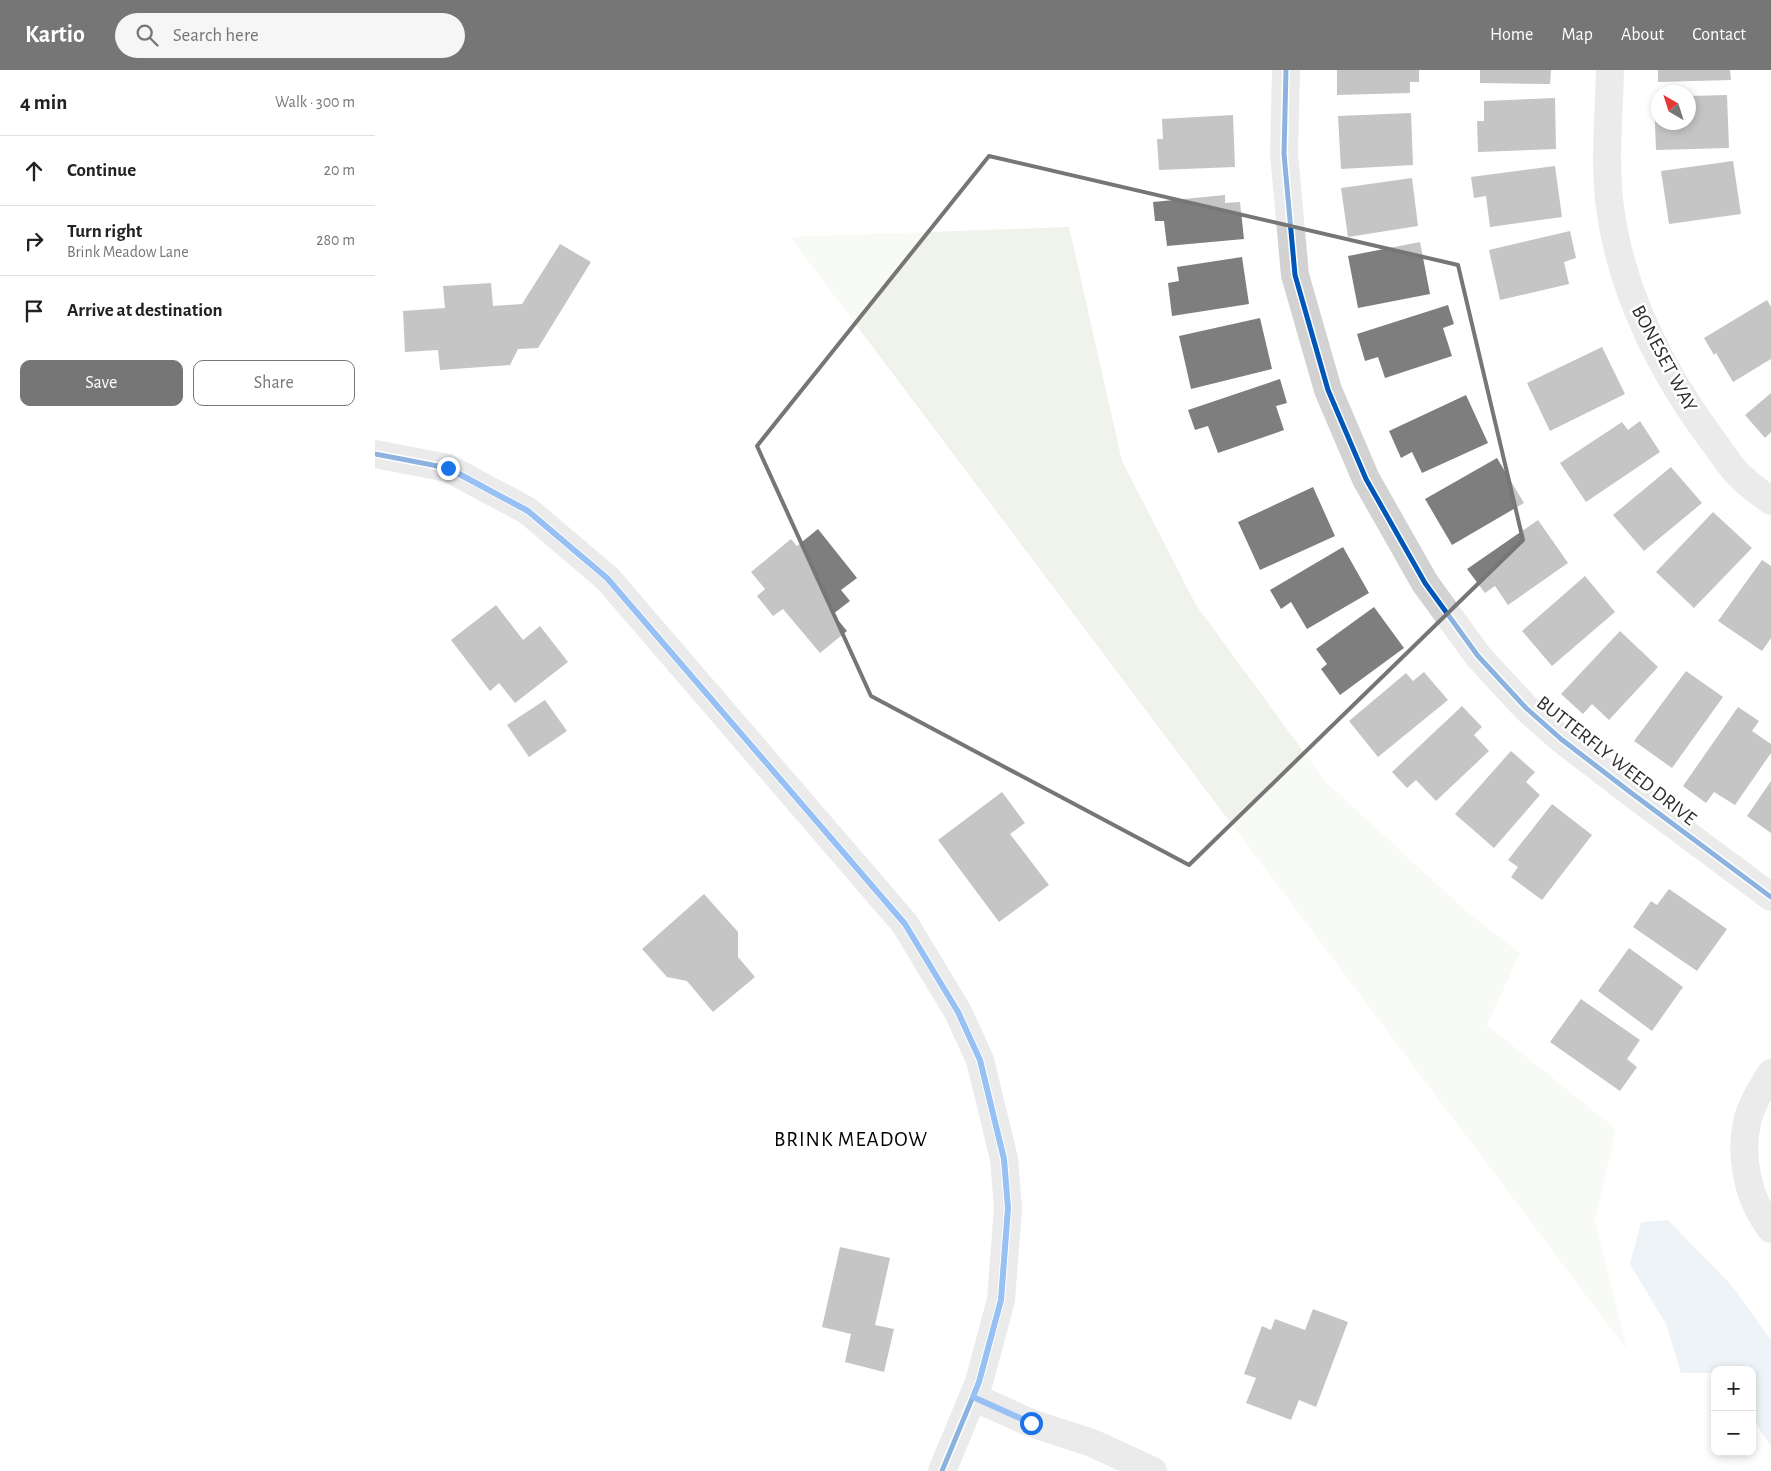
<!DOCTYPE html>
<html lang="en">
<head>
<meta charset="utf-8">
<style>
  body { margin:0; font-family:"Alegreya Sans",sans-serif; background:#f6f6f6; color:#222 }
  .controls { position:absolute; right:15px; bottom:15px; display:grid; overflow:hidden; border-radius:10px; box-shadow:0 2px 8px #0003 }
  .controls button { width:45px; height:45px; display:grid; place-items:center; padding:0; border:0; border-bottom:1px solid #e0e0e0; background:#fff; color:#222; font:25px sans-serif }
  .compass { position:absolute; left:1276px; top:15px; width:45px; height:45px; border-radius:50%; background:#fff; box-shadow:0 2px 8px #0003; rotate:321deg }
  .stop { position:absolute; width:15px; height:15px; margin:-11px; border:4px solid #1a73e8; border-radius:50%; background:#fff }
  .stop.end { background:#1a73e8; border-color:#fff; box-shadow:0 1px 5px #0008 }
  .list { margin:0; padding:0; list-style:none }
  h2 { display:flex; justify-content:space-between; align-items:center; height:65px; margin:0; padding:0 20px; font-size:21px }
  h2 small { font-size:16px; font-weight:400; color:#767676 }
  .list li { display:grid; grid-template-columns:32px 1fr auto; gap:15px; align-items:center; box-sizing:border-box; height:70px; padding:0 20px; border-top:1px solid #e0e0e0 }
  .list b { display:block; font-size:19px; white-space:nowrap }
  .list p { margin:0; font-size:16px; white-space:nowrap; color:#767676 }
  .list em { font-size:16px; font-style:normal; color:#767676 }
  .actions { display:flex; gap:10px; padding:15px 20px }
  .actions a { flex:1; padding:11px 0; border:1px solid #767676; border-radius:10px; text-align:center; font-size:18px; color:#767676 }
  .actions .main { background:#767676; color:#fff }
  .icon { flex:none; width:28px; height:28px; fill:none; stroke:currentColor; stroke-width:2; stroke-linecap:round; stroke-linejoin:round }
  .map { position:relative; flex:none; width:1396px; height:1401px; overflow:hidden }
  header { display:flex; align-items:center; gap:30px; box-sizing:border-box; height:70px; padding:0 25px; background:#767676; color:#fff }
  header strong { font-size:24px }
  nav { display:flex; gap:28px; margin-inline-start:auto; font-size:18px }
  .search { width:350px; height:45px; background:#f6f6f6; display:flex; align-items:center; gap:12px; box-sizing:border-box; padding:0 18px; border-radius:28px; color:#767676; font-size:19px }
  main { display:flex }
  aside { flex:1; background:#fff }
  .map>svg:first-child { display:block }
  .green { fill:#eff3eb }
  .water { fill:#d9e4ee }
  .building { fill:#7e7e7e }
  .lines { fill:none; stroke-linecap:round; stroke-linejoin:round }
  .minor { stroke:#d2d2d2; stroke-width:28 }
  .cycleway-casing { stroke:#fff; stroke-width:8 }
  .cycleway { stroke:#0057b8; stroke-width:5 }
  .route { stroke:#1a73e8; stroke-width:6 }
  .marked { fill:none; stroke:#767676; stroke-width:4; stroke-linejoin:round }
  .labels { text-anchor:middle; stroke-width:5; stroke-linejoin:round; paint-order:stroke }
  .street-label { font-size:20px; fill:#2d2d2d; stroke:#fff }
  .neighbourhood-label { font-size:21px; letter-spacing:1px; fill:#000; stroke:#fff }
</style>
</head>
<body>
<header>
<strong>Kartio</strong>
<div class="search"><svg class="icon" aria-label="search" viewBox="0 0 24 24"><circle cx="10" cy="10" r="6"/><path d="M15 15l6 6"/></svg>Search here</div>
<nav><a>Home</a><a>Map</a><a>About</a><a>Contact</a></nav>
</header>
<main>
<aside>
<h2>4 min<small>Walk · 300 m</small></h2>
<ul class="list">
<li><svg class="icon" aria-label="ahead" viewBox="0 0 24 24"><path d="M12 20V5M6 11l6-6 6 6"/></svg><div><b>Continue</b></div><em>20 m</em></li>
<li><svg class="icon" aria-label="right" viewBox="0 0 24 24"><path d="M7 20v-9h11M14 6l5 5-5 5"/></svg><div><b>Turn right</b><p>Brink Meadow Lane</p></div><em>280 m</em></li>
<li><svg class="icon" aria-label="arrive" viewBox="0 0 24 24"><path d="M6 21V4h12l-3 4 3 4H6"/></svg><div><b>Arrive at destination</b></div></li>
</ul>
<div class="actions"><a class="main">Save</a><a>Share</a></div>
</aside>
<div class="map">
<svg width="1396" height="1401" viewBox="0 0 1396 1401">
  <rect width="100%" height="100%" fill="#fff"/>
  <path class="green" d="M694,157L747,391L821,535L950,711L1091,841L1145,883L1112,955L1241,1059L1220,1151L1252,1280L415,167Z"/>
  <path class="water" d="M1293,1150L1358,1217L1396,1270V1376L1377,1348V1300H1340V1303H1306L1291,1254L1255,1194L1266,1152Z"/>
  <path class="building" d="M962,0H1044V12H1035V23L962,25Z
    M1105,0H1176L1175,14L1105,13Z
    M1283,0H1355L1356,10L1283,12Z
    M1352,25L1354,78L1281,80L1279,26H1284V52H1314V26Z
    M1180,28L1181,79L1103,82L1102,51H1109V31Z
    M1036,43L1038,95L966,99L963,46Z
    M858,45L860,97L784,100L782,69H788L787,49Z
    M1358,91L1366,144L1294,154L1286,101Z
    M1180,96L1187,147L1115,157L1111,126L1099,128L1096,107Z
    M1037,108L1043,156L973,167L966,118Z
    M850,125V133L865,132L869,169L792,176L789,151H780L778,132Z
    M1195,161L1201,188L1189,192L1194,214L1125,230L1114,180Z
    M1045,172L1055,224L983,238L973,186Z
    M185,174L216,192L163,278L143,279L135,295L65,300L63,280L30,282L28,241L70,238L68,216L116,213L118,236L147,234Z
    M867,187L874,234L797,246L793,213L804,211L802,197Z
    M1392,230L1396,237V289L1358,312L1341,283L1339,285L1329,268Z
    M1073,235L1079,254L1068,258L1077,286L1010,308L1003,287L990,291L982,264Z
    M885,248L897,299L816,319L804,266Z
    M1227,277L1250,324L1175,361L1152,313Z
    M905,309L912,333L901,336L909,360L843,383L833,356L820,360L813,340Z
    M1396,323V362L1390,368L1370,345Z
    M1091,325L1113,373L1047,403L1037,382L1026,388L1014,361Z
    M1265,351L1285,382L1211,432L1185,393L1247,352L1253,360Z
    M1122,388L1149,433L1077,475L1050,429Z
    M1296,397L1327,433L1269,481L1238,445Z
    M938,417L960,466L885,500L863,452Z
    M1338,442L1377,478L1319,538L1281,502Z
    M1163,450L1193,493L1133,535L1120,516L1110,523L1092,499Z
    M443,459L482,508L466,520L475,531L458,544L472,561L445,583L408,539L398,546L382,526L390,519L376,502L416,469L422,476Z
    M968,477L994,523L932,559L916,532L906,539L895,520Z
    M1387,490L1396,496V568L1387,581L1343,551Z
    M1210,506L1240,542L1177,596L1147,561Z
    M121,535L148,570L165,556L193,592L140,633L124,613L115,621L76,570Z
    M999,537L1029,578L965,625L946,599L952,594L941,579Z
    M1245,561L1283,597L1234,650L1217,634L1208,644L1186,624Z
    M1311,601L1348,627L1297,698L1259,671Z
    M1049,602L1073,630L1003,687L974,651L1031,603L1038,611Z
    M170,630L192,661L154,687L132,655Z
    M1087,636L1107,657L1099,665L1114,681L1061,731L1041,710L1032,718L1017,702Z
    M1363,637L1384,651L1377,661L1396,674V683L1360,735L1339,722L1331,733L1308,716Z
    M1136,681L1160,702L1151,712L1165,725L1119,778L1080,744Z
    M1396,711V763L1372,746Z
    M627,722L650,753L635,764L674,815L624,852L563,770Z
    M1177,734L1217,765L1167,830L1136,807L1143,797L1133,790Z
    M1294,819L1352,859L1322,901L1258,857L1276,831L1282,835Z
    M329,824L363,862V887L380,907L338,942L312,911L292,907L267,879Z
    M1254,878L1308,917L1277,961L1223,921Z
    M1206,929L1265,970L1252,989L1262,997L1245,1021L1175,972Z
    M465,1177L515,1188L500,1255L519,1259L509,1302L470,1292L476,1264L447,1257Z
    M938,1239L973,1252L941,1337L924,1330L916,1350L871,1333L881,1308L869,1304L887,1256L896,1260L900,1249L930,1260Z"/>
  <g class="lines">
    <path class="minor" d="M911,0L909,84L920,205L953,320L991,409L1050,513L1103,586L1151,638L1186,669L1255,722L1396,827
      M1235,0C1234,44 1229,94 1235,137C1246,222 1287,303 1338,371C1347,383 1355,397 1366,407C1375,416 1386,423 1396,431
      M0,384L73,398L153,441L232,508L530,854L583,942L605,990L629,1089L633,1138L626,1230L604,1312L567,1401
      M1396,1003C1387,1017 1378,1032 1373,1048C1364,1085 1372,1128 1396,1159
      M598,1327L656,1353L717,1373L778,1401"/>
    <defs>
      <path id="cycleway" d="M911,0L909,84L920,205L953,320L991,409L1050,513L1103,586L1151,638L1186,669L1255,722L1396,827
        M0,384L73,398L153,441L232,508L530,854L583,942L605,990L629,1089L633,1138L626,1230L604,1312L567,1401"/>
    </defs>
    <use href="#cycleway" class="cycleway-casing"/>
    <use href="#cycleway" class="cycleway"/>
  </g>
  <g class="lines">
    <path class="route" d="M73,398L153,441L232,508L530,854L583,942L605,990L629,1089L633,1138L626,1230L604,1312L598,1327L656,1353"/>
  </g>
  <path d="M0 0H1396V1401H0ZM614,86L1083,195L1148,470L814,795L496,626L382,376Z" fill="#fff" fill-opacity=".55" fill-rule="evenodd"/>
  <path class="marked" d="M614,86L1083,195L1148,470L814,795L496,626L382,376Z"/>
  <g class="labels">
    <g class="street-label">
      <text transform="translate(1290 288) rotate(62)" y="7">BONESET WAY</text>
      <text transform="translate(1242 690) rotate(38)" y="7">BUTTERFLY WEED DRIVE</text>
    </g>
    <g class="neighbourhood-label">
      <text x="476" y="1076">BRINK MEADOW</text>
    </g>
  </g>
</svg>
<div class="controls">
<button>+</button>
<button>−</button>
</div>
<svg class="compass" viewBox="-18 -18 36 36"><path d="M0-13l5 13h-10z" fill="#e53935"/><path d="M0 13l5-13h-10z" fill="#767676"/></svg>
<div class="stop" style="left:656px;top:1353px"></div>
<div class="stop end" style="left:73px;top:398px"></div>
</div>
</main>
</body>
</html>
